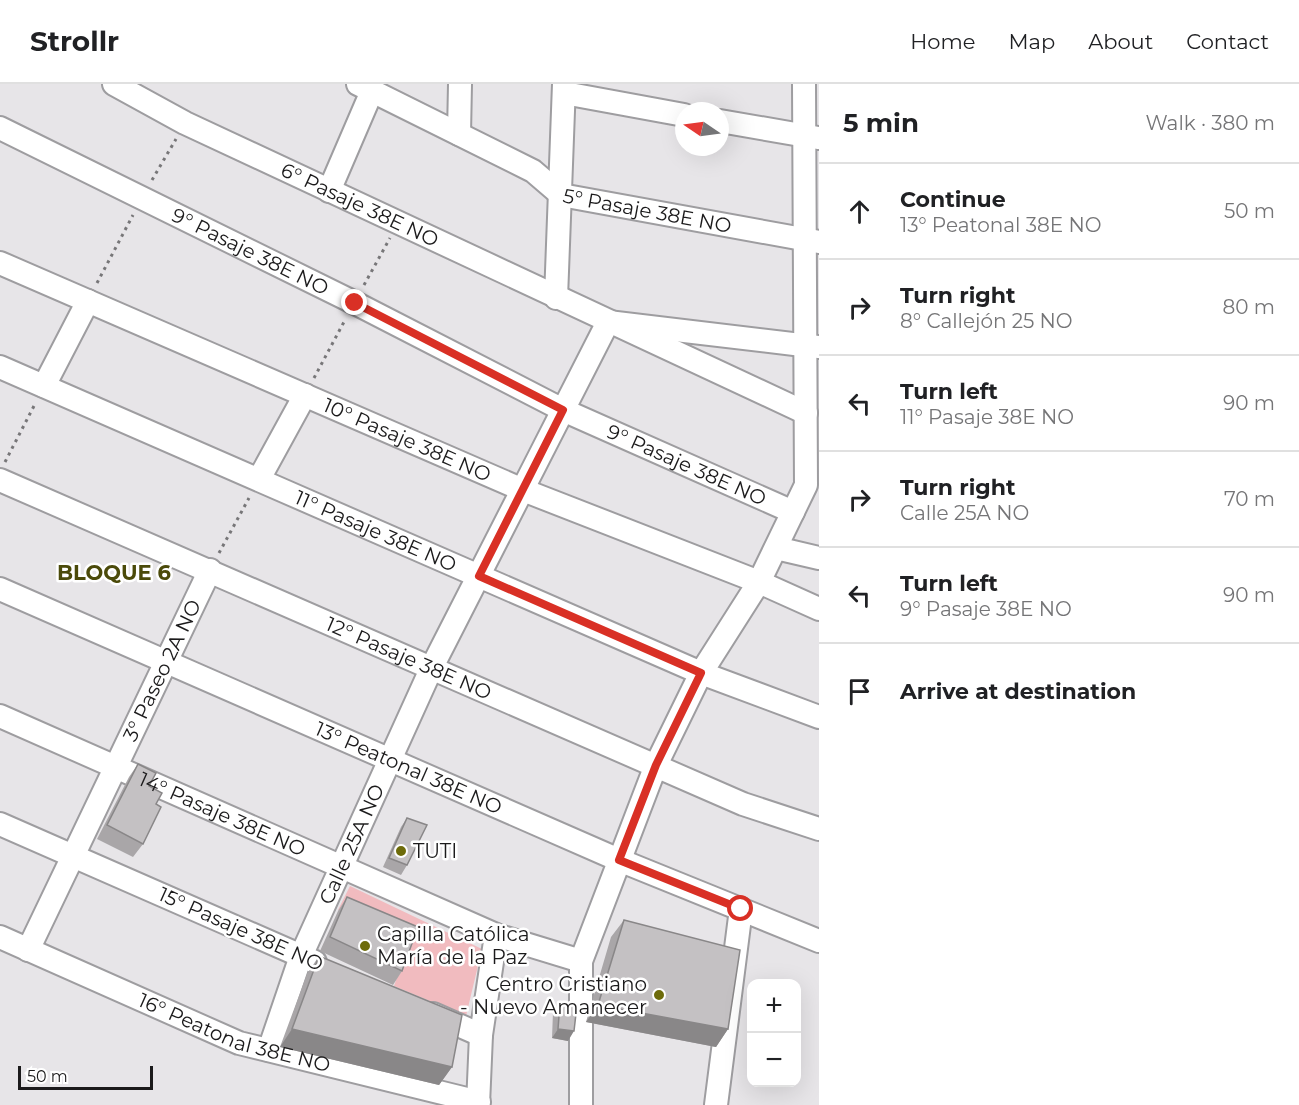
<!DOCTYPE html>
<html lang="en">
<head>
<meta charset="utf-8">
<style>
  body { margin:0; font-family:Montserrat,sans-serif; background:#f2f2f2; color:#202124 }
  .controls { position:absolute; right:18px; bottom:18px; display:grid; overflow:hidden; border-radius:12px; box-shadow:0 6px 24px #0002 }
  .controls button { width:54px; height:54px; display:grid; place-items:center; padding:0; border:0; border-bottom:2px solid #e0e0e0; background:#fff; color:#202124; font:30px sans-serif }
  .compass { position:absolute; left:675px; top:18px; width:54px; height:54px; border-radius:50%; background:#fff; box-shadow:0 6px 24px #0002; rotate:283deg }
  .scale { position:absolute; left:18px; bottom:15px; width:135px; box-sizing:border-box; padding-left:6px; border:3px solid #1b1a1b; border-top:0; font-size:16px; line-height:21px; white-space:nowrap; color:#1b1a1b; -webkit-text-stroke:4px #fff; paint-order:stroke }
  .stop { position:absolute; width:18px; height:18px; margin:-14px; border:4px solid #d93025; border-radius:50%; background:#fff }
  .stop.end { background:#d93025; border-color:#fff; box-shadow:0 2px 6px #0008 }
  .list { margin:0; padding:0; list-style:none }
  h2 { display:flex; justify-content:space-between; align-items:center; height:78px; margin:0; padding:0 24px; font-size:26px }
  h2 small { font-size:20px; font-weight:400; color:#757577 }
  .list li { display:grid; grid-template-columns:39px 1fr auto; gap:18px; align-items:center; box-sizing:border-box; height:96px; padding:0 24px; border-top:2px solid #e0e0e0 }
  .list b { display:block; font-size:22px; white-space:nowrap }
  .list p { margin:0; font-size:20px; white-space:nowrap; color:#757577 }
  .list em { font-size:20px; font-style:normal; color:#757577 }
  .icon { flex:none; width:33px; height:33px; fill:none; stroke:currentColor; stroke-width:2; stroke-linecap:round; stroke-linejoin:round }
  .map { position:relative; flex:none; width:819px; height:1021px; overflow:hidden }
  header { display:flex; align-items:center; gap:36px; box-sizing:border-box; height:84px; padding:0 30px; background:#fff; border-bottom:2px solid #e0e0e0 }
  header strong { font-size:28px }
  nav { display:flex; gap:33px; margin-inline-start:auto; font-size:21px }
  main { display:flex }
  aside { flex:1; background:#fff }
  .map>svg:first-child { display:block }
  .green { fill:#f1bbbf }
  .lines { fill:none; stroke-linecap:round; stroke-linejoin:round }
  .minor-casing { stroke:#9e9da0; stroke-width:26 }
  .path { stroke:#777678; stroke-width:3; stroke-dasharray:3 4.5; stroke-linecap:butt }
  .minor { stroke:#fff; stroke-width:22 }
  .wall { fill:#a9a6a8 }
  .shaded-wall { fill:#898788 }
  .building { fill:#c4c1c3; stroke:#898788; stroke-width:1.5 }
  .route { stroke:#d93025; stroke-width:8 }
  .poi-dot { fill:#6d6b0a; stroke:#fff; stroke-width:2 }
  .labels { text-anchor:middle; stroke-width:5; stroke-linejoin:round; paint-order:stroke }
  .street-label { font-size:20px; fill:#1b1a1b; stroke:#fff }
  .poi-label { font-size:20px; fill:#1b1a1b; stroke:#fff; text-anchor:start }
  .neighbourhood-label { font-size:21px; font-weight:bold; fill:#4b4a0a; stroke:#fff }
</style>
</head>
<body>
<header>
<strong>Strollr</strong>
<nav><a>Home</a><a>Map</a><a>About</a><a>Contact</a></nav>
</header>
<main>
<div class="map">
<svg width="819" height="1021" viewBox="0 0 819 1021">
  <rect width="100%" height="100%" fill="#e7e5e8"/>
  <path class="green" d="M350,802L482,865L466,932L394,902L410,856L338,826Z"/>
  <g class="lines">
    <defs>
      <g id="minor">
        <path id="s1" d="M114,0L185,39L806,329"/>
        <path id="s2" d="M358,0L533,87L561,111L819,158"/>
        <path d="M564,9L684,31"/>
        <path d="M720,37L818,54"/>
        <path id="s3" d="M0,44L355,219L563,326L793,428"/>
        <path d="M459,50L460,0"/>
        <path d="M329,107L372,7"/>
        <path id="s4" d="M0,179L523,406L759,498L819,525"/>
        <path d="M556,214L564,0"/>
        <path id="s5" d="M0,283L701,589L819,633"/>
        <path d="M44,302L88,217"/>
        <path d="M259,395L305,311"/>
        <path id="s6" d="M0,396L743,720L819,745"/>
        <path d="M776,464L819,474"/>
        <path id="s7" d="M0,505L619,776L819,857"/>
        <path id="s8" d="M0,632L496,851L581,877"/>
        <path d="M0,740L315,878"/>
        <path id="s9" d="M0,853L239,959L479,1018"/>
        <path id="s10" d="M28,866L210,486"/>
        <path d="M433,930L481,951"/>
        <path id="s11" d="M269,966L301,872L432,583L608,238L819,263"/>
        <path d="M478,1021L481,951L496,851"/>
        <path d="M581,1021V877L656,681L701,589L759,498L806,401L804,0"/>
        <path d="M716,1021L741,825"/>
      </g>
    </defs>
    <use href="#minor" class="minor-casing"/>
    <path class="path" d="M152,96L176,55
      M97,199L133,131
      M364,201L390,154
      M314,294L345,236
      M5,378L35,320
      M219,469L249,414"/>
    <use href="#minor" class="minor"/>
  </g>
  <path class="wall" d="M138,680L149,702L156,720L143,760L133,773L97,755L129,693Z
    M407,734V781L401,791L383,783L401,743Z
    M347,813L402,887L393,901L320,867L338,827Z
    M624,836L728,945L716,963L586,938L611,853Z
    M319,872L452,983L439,1001L280,963L307,890Z
    M560,919L568,957L552,954L553,928Z"/>
  <path class="shaded-wall" d="M598,921L728,945L716,963L586,938Z
    M292,945L452,983L439,1001L280,963Z
    M558,945L574,947L568,957L552,954Z"/>
  <path class="building" d="M138,680L156,689L149,702L162,709L156,720L161,723L143,760L107,741Z
    M407,734L427,741L407,781L389,774Z
    M347,813L418,843L402,887L330,853Z
    M624,836L740,866L728,945L598,921Z
    M319,872L462,931L452,983L292,945Z
    M560,919L577,921L574,947L558,945Z"/>
  <g class="lines">
    <path class="route" d="M355,219L563,326L479,492L701,589L656,681L619,776L741,825"/>
  </g>
  <g class="poi-dot">
    <circle cx="401" cy="767" r="6"/>
    <circle cx="365" cy="862" r="6"/>
    <circle cx="659" cy="911" r="6"/>
  </g>
  <g class="labels">
    <g class="street-label">
      <text dy="7" stroke="none"><textPath href="#s1" startOffset="274">6° Pasaje 38E NO</textPath></text>
      <text dy="7" stroke="none"><textPath href="#s2" startOffset="320">5° Pasaje 38E NO</textPath></text>
      <text dy="7" stroke="none"><textPath href="#s3" startOffset="279">9° Pasaje 38E NO</textPath></text>
      <text dy="7" stroke="none"><textPath href="#s4" startOffset="444">10° Pasaje 38E NO</textPath></text>
      <text dy="7" stroke="none"><textPath href="#s3" startOffset="765">9° Pasaje 38E NO</textPath></text>
      <text dy="7" stroke="none"><textPath href="#s5" startOffset="410">11° Pasaje 38E NO</textPath></text>
      <text dy="7" stroke="none"><textPath href="#s6" startOffset="446">12° Pasaje 38E NO</textPath></text>
      <text dy="7" stroke="none"><textPath href="#s10" startOffset="310">3° Paseo 2A NO</textPath></text>
      <text dy="7" stroke="none"><textPath href="#s7" startOffset="446">13° Peatonal 38E NO</textPath></text>
      <text dy="7" stroke="none"><textPath href="#s8" startOffset="243">14° Pasaje 38E NO</textPath></text>
      <text dy="7" stroke="none"><textPath href="#s11" startOffset="222">Calle 25A NO</textPath></text>
      <text transform="translate(241 845) rotate(24)" y="7">15° Pasaje 38E NO</text>
      <text dy="7" stroke="none"><textPath href="#s9" startOffset="254">16° Peatonal 38E NO</textPath></text>
    </g>
    <g class="poi-label">
      <text x="413" y="774">TUTI</text>
      <text x="377" y="857">Capilla Católica<tspan x="377" dy="23">María de la Paz</tspan></text>
      <text x="647" y="907" text-anchor="end">Centro Cristiano<tspan x="647" dy="23">- Nuevo Amanecer</tspan></text>
    </g>
    <g class="neighbourhood-label">
      <text x="114" y="496">BLOQUE 6</text>
    </g>
  </g>
</svg>
<div class="controls">
<button>+</button>
<button>−</button>
</div>
<svg class="compass" viewBox="-18 -18 36 36"><path d="M0-13l5 13h-10z" fill="#e53935"/><path d="M0 13l5-13h-10z" fill="#757577"/></svg>
<div class="scale">50 m</div>
<div class="stop" style="left:741px;top:825px"></div>
<div class="stop end" style="left:355px;top:219px"></div>
</div>
<aside>
<h2>5 min<small>Walk · 380 m</small></h2>
<ul class="list">
<li><svg class="icon" aria-label="ahead" viewBox="0 0 24 24"><path d="M12 20V5M6 11l6-6 6 6"/></svg><div><b>Continue</b><p>13° Peatonal 38E NO</p></div><em>50 m</em></li>
<li><svg class="icon" aria-label="right" viewBox="0 0 24 24"><path d="M7 20v-9h11M14 6l5 5-5 5"/></svg><div><b>Turn right</b><p>8° Callejón 25 NO</p></div><em>80 m</em></li>
<li><svg class="icon" aria-label="left" viewBox="0 0 24 24"><path d="M17 20v-9H6M10 6l-5 5 5 5"/></svg><div><b>Turn left</b><p>11° Pasaje 38E NO</p></div><em>90 m</em></li>
<li><svg class="icon" aria-label="right" viewBox="0 0 24 24"><path d="M7 20v-9h11M14 6l5 5-5 5"/></svg><div><b>Turn right</b><p>Calle 25A NO</p></div><em>70 m</em></li>
<li><svg class="icon" aria-label="left" viewBox="0 0 24 24"><path d="M17 20v-9H6M10 6l-5 5 5 5"/></svg><div><b>Turn left</b><p>9° Pasaje 38E NO</p></div><em>90 m</em></li>
<li><svg class="icon" aria-label="arrive" viewBox="0 0 24 24"><path d="M6 21V4h12l-3 4 3 4H6"/></svg><div><b>Arrive at destination</b></div></li>
</ul>
</aside>
</main>
</body>
</html>
